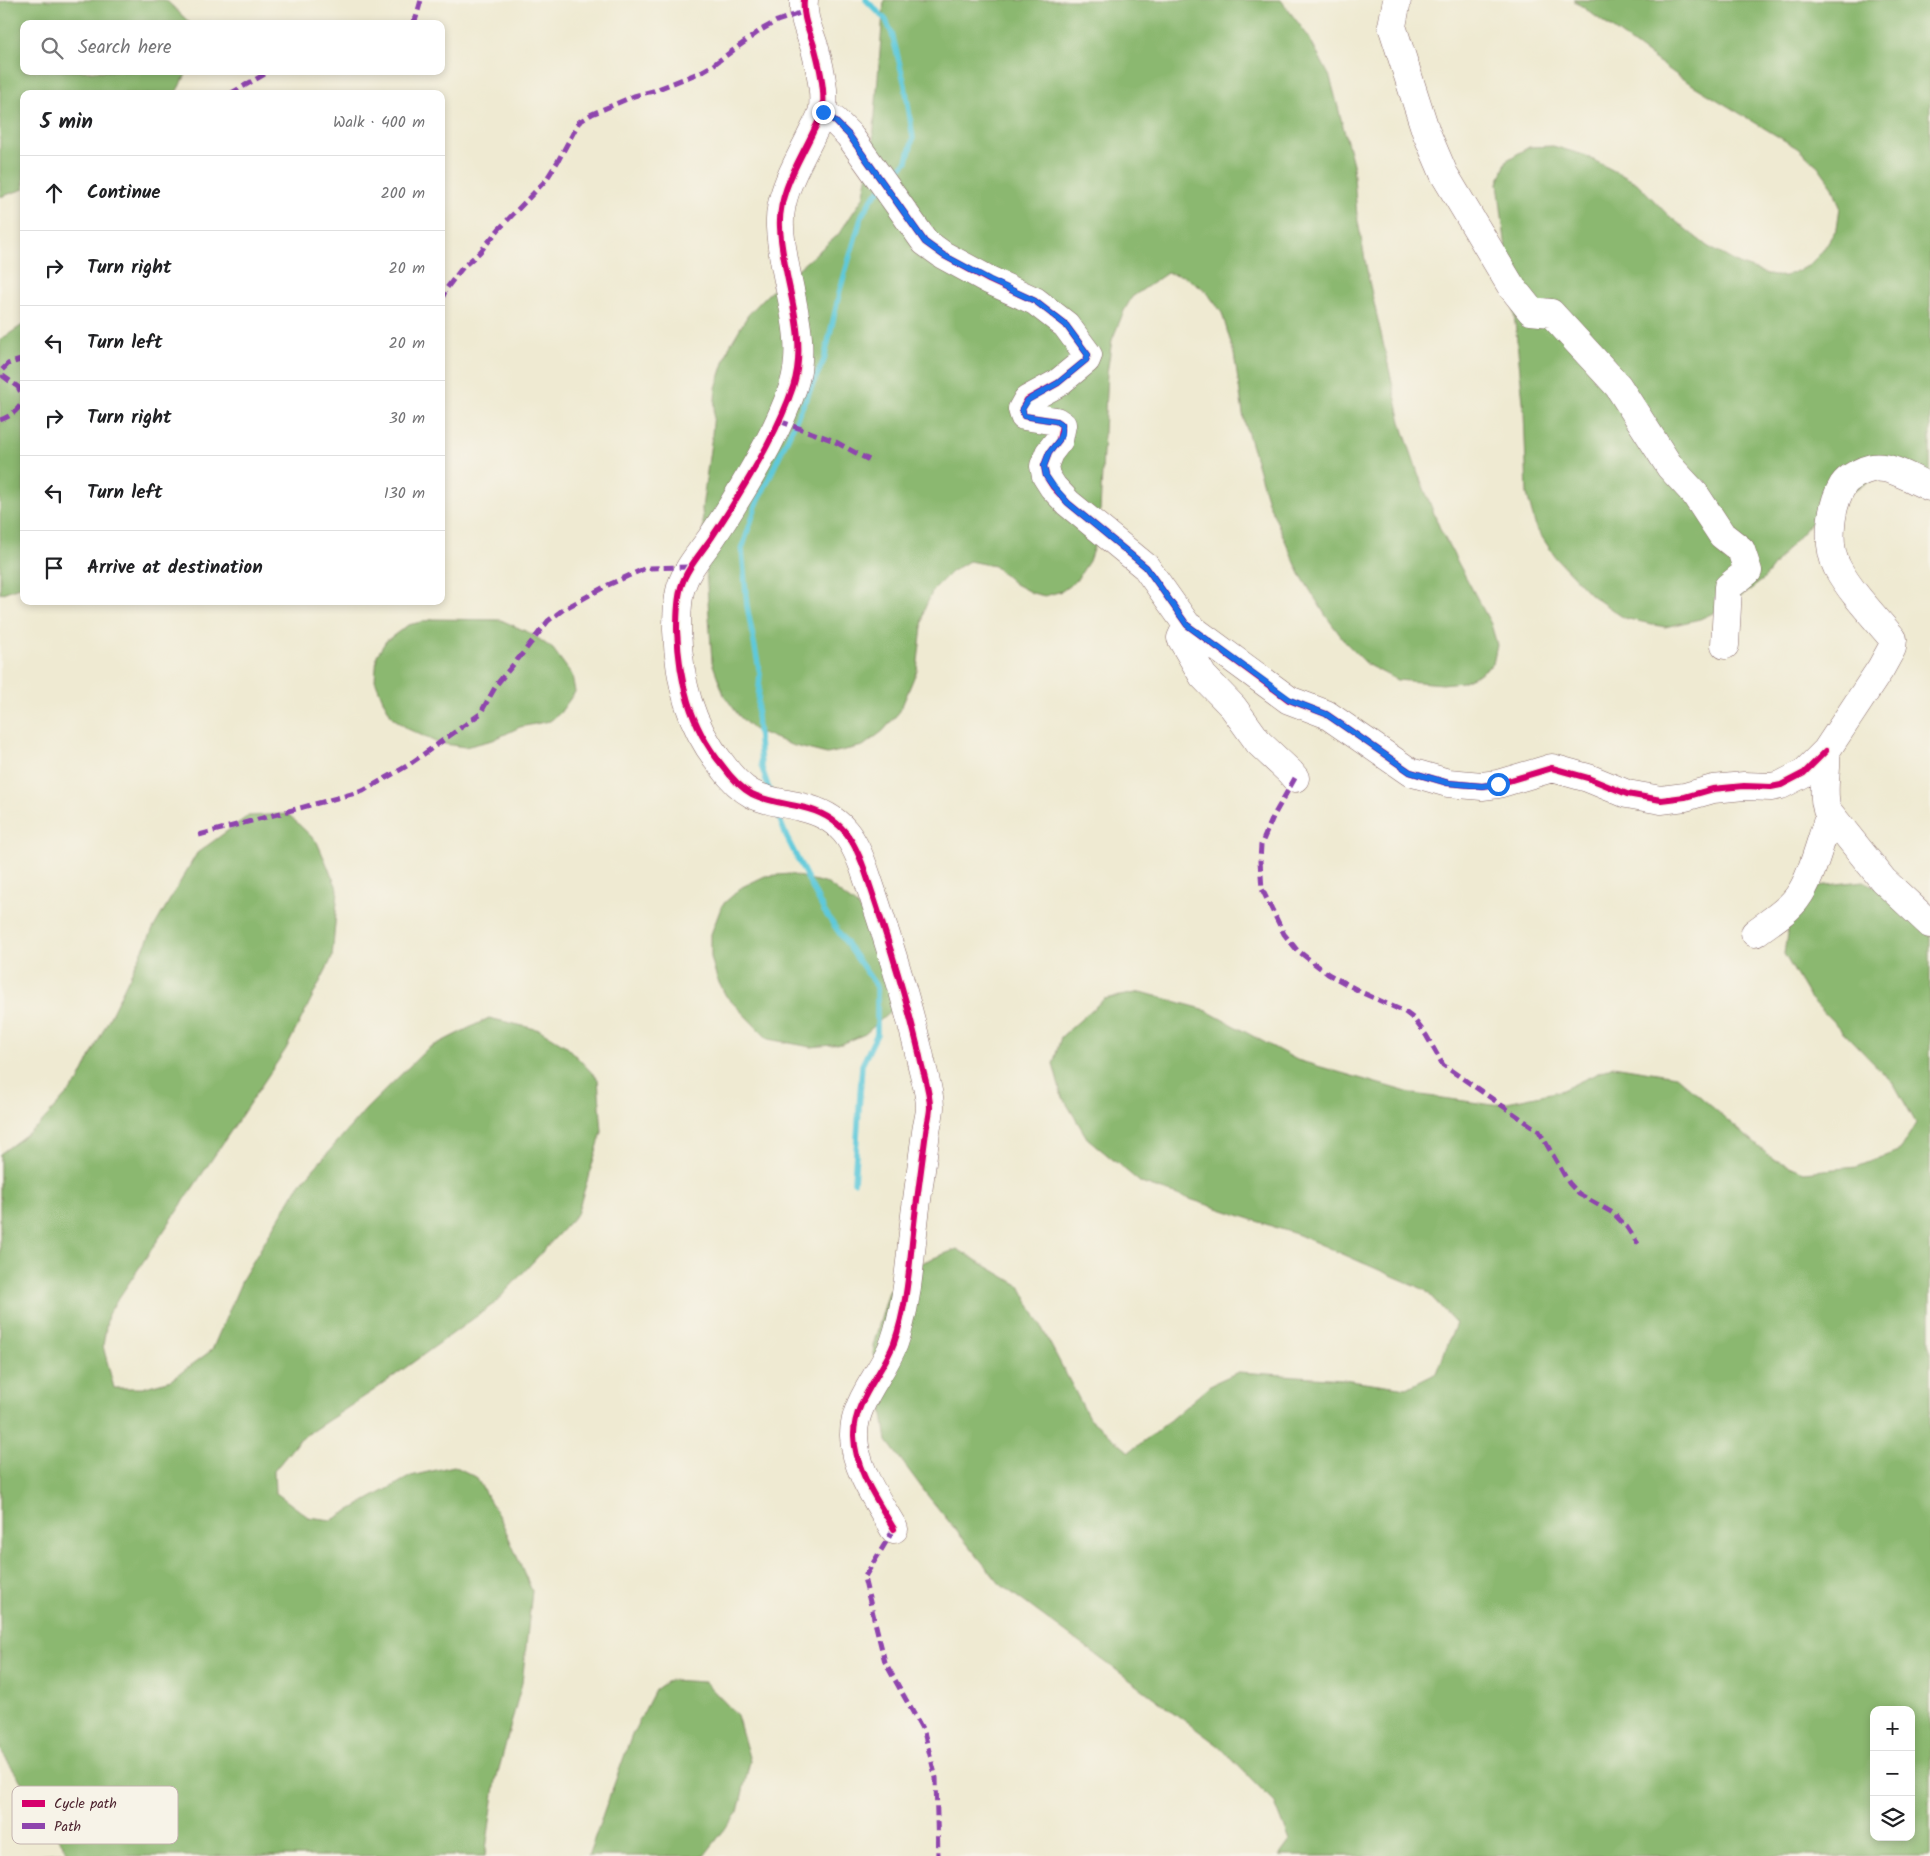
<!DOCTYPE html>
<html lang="en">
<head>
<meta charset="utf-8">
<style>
  body { margin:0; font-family:Kalam,sans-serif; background:#f2f2f2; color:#202124 }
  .controls { position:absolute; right:15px; bottom:15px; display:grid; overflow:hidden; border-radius:10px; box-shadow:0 2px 8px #0003 }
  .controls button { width:45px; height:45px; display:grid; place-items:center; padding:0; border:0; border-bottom:1px solid #e0e0e0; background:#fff; color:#202124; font:25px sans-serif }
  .stop { position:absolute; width:15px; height:15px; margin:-11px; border:4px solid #1a73e8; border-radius:50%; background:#fff }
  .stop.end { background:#1a73e8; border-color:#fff; box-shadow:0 1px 5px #0008 }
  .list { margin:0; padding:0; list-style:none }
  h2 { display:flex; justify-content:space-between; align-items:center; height:65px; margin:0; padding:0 20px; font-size:21px }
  h2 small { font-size:16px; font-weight:400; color:#757577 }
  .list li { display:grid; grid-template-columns:32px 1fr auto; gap:15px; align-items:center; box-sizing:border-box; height:75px; padding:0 20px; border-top:1px solid #e0e0e0 }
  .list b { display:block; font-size:19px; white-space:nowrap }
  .list em { font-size:16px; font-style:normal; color:#757577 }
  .icon { flex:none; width:28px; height:28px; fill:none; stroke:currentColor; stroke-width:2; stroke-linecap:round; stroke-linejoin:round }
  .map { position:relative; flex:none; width:1930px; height:1856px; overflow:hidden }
  .search { position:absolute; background:#fff; box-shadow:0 2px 8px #0003; left:20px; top:20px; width:425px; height:55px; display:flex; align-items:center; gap:12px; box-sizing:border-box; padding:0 18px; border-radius:10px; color:#757577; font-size:19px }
  .panel { position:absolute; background:#fff; box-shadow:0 2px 8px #0003; left:20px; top:90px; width:425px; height:515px; border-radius:10px }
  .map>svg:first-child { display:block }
  .forest { fill:#8bb86f; stroke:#6a6c4d; fill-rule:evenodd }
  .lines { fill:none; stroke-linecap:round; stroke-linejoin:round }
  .stream { stroke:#5fc9da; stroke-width:5.5 }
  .minor-casing { stroke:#846665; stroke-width:29 }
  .minor { stroke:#fff; stroke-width:28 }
  .quiet { stroke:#8e44ad; stroke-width:5; stroke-dasharray:10 5; stroke-linecap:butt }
  .cycleway-casing { stroke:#f7f3e8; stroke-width:9 }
  .cycleway { stroke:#d6006c; stroke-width:6 }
  .route { stroke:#1a73e8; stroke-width:6 }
  .key { fill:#f7f3e8; stroke:#c3b3af; stroke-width:1 }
  .key-label { font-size:14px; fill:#4a1f2b }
</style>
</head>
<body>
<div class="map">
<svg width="1930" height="1856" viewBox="0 0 1930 1856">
  <rect width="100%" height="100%" fill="#f7f3e8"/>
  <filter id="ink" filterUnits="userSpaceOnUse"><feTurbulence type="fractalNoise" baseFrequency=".02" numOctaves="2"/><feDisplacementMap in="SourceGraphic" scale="10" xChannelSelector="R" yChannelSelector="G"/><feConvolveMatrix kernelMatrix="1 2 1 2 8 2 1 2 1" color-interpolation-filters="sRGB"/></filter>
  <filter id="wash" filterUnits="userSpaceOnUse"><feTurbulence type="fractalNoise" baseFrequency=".0096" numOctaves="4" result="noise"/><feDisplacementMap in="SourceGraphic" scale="20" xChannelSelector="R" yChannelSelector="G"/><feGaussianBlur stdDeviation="1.12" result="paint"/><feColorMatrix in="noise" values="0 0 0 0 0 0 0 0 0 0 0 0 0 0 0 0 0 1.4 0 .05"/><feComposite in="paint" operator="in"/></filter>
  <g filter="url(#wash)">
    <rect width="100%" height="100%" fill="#efead2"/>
    <path class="forest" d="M7,0H164L167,1L191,24H24V71H188L175,94H24V189L0,197V2Z
      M884,0H1281L1308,36L1330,77L1353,164L1357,216L1369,281L1402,426L1419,476L1441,531L1491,624L1497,645L1493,664L1479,674L1462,682L1442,684L1397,680L1368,665L1346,643L1326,616L1300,574L1268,502L1244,420L1234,354L1222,313L1205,290L1184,276L1167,273L1132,297L1124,311L1112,340L1107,373L1099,532L1089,561L1076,581L1062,591L1045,596L1032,593L1015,584L994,566L969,561L951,572L933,590L924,610L917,670L900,711L883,731L863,746L827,754L791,745L753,729L739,716L724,695L712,662L702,508L712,435L716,388L729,347L748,315L767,295L838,235L863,198L872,154Z
      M1573,0H1930V477L1874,479L1850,492L1818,516L1787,549L1763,580L1726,607L1700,619L1665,627L1624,618L1591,595L1556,558L1536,528L1527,494L1524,412L1516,331L1498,183L1507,160L1529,147L1553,146L1584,155L1637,183L1668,215L1707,246L1741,265L1773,276H1785L1808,266L1821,253L1837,228L1840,207L1833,187L1818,166L1797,148L1678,76Z
      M24,324V585L0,594V340Z
      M434,619L501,620L532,634L553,649L572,675L575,692L560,713L550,721L520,727L493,740L465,747L438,743L408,729L392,717L383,700L375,680L377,655L386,641L408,625Z
      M288,814L317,842L338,890L332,958L286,1049L108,1314L103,1346L114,1388H142L171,1380L212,1350L243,1278L297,1188L366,1109L427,1049L489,1018L540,1030L566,1046L598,1079L602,1132L577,1214L495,1303L376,1389L300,1439L274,1471L275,1492L308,1517L332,1520L411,1476L454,1466L476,1477L502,1522L532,1591L522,1683L496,1780L485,1856H21L68,1852L0,1750V1154L39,1125L78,1082L154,927L197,853L248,816Z
      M790,874L828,884L857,906L879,930L899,985L891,1011L865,1034L842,1044L811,1047L768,1039L726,996L717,979L711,957V934L722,905L742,887L765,876Z
      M1864,881L1930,914V1856H1279L1290,1841L1275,1803L1219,1746L1000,1584L928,1496L887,1441L873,1346L889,1291L913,1266L957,1249L1020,1286L1089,1418L1129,1452L1156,1432L1212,1384L1238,1372L1343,1379L1407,1388L1437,1373L1456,1323L1425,1290L1299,1235L1141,1183L1087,1138L1061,1094L1053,1064L1061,1037L1104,999L1141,992L1203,1009L1297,1060L1414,1094L1493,1105L1560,1091L1613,1066L1676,1076L1773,1159L1804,1172L1857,1167L1900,1150L1916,1123L1894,1084L1810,998L1784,954L1790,914L1818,886ZM1874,1710H1911V1837H1874Z
      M669,1680L705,1682L737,1715L750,1761L738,1812L704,1856H588L632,1735L655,1690Z"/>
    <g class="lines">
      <path class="stream" d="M866,0L886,20L892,34L905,85L913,138L907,161L890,180
        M770,792L761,765L757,716L760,674L747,606L742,549L756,506L824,360L840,290L862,215L873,197L880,190
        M776,810L787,838L824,911L877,987V1034L862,1065L854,1182"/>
    </g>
  </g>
  <g filter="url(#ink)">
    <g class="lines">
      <defs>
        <path id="minor" d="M804,0C802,18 810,32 815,49C820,68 825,89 823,108C822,116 817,124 813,132C799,162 778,193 780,227C782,280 810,335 793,387C780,426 757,465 735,501C728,513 720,525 712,537C701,553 687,568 681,587C677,601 677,616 677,630C679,680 689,725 722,765C730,776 739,787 752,794C768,802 785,803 801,807C842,816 855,840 867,877C887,936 906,996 920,1057C923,1073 930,1091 930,1107C930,1115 927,1124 926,1132C923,1155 920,1177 917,1200C910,1247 910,1298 894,1343C883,1373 853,1402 854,1436C855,1470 878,1501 894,1529
          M1397,0L1392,26L1426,132L1444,174L1511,286L1531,311L1551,313L1618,386L1670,467L1695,494L1722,535L1741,550L1748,571L1728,587L1725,645
          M823,112L835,121L849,135L925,242L943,255L989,280L1035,301L1066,325L1088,355L1086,360L1058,383L1027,400L1022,409L1024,416L1056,421L1062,425L1059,440L1049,453L1044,466L1046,476L1053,487L1068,503L1146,567L1187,625L1289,700L1326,714L1410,772L1448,783L1482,786L1498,784L1552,768L1588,778L1627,794L1661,800L1685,797L1713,789L1744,786L1771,787L1781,785L1804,773L1826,751
          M1930,487C1913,480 1891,465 1872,468C1863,470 1848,477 1843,485C1830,506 1826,545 1837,567C1851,593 1874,616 1893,639L1892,648L1881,668L1826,751C1828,772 1821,789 1827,810L1883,880L1930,924
          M1187,625L1181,638L1203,676L1233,707L1259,743L1290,772L1295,778
          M1755,933C1769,922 1787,912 1797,898C1812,879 1821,838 1830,814"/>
      </defs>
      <use href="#minor" class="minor-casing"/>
      <use href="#minor" class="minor"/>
      <path class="quiet" d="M412,24L416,18L421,0
        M230,94L270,71
        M441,301L446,289L463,267L480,252L499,229L546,180L558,161L579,122L592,114L634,96L653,91L701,72L713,65L761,30L777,21L803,12
        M24,359L8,364L2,370L3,376L18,387L24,398
        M0,420C11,416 19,410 24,399
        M779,421L832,440L869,460
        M1295,778L1273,817L1261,845L1260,861L1262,889L1284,934L1297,950L1328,974L1363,993L1405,1012L1413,1018L1426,1035L1443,1065L1539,1131L1569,1183L1579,1194L1613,1213L1626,1226L1638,1244
        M199,835L363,791L407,766L480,714L497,684L523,653L548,621L564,609L608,585L646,568L690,567
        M894,1529L864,1578L885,1662L924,1732L936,1778L938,1856"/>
      <defs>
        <path id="cycleway" d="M804,0C802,18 810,32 815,49C820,68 825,89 823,108C822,116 817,124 813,132C799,162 778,193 780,227C782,280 810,335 793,387C780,426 757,465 735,501C728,513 720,525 712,537C701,553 687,568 681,587C677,601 677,616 677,630C679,680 689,725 722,765C730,776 739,787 752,794C768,802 785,803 801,807C842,816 855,840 867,877C887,936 906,996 920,1057C923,1073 930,1091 930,1107C930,1115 927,1124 926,1132C923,1155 920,1177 917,1200C910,1247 910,1298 894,1343C883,1373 853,1402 854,1436C855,1470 878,1501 894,1529
          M823,112L835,121L849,135L925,242L943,255L989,280L1035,301L1066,325L1088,355L1086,360L1058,383L1027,400L1022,409L1024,416L1056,421L1062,425L1059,440L1049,453L1044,466L1046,476L1053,487L1068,503L1146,567L1187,625L1289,700L1326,714L1410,772L1448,783L1482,786L1498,784L1552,768L1588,778L1627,794L1661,800L1685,797L1713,789L1744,786L1771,787L1781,785L1804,773L1826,751"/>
      </defs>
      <use href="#cycleway" class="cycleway-casing"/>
      <use href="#cycleway" class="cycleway"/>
    </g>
  </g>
  <g class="lines" filter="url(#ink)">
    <path class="route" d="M823,112L835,121L849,135L925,242L943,255L990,280L1035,301L1066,325L1088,355L1086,360L1058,383L1028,400L1022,409L1024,416L1056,421L1062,425V432L1059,440L1049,453L1044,466L1046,476L1053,486L1068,503L1146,567L1187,625L1290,700L1326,714L1410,772L1448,783L1482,786L1498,784"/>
  </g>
  <rect x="12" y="1786" width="166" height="58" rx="8" class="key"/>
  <rect x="22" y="1800" width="23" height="7" fill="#d6006c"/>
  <rect x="22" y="1823" width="23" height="6" fill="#8e44ad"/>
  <g class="key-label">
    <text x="54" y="1808">Cycle path</text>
    <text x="54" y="1831">Path</text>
  </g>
</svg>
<div class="controls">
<button>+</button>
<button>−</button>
<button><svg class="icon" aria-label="layers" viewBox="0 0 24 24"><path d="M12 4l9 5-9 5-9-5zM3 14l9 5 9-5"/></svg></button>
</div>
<div class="stop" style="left:1498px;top:784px"></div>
<div class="stop end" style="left:823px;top:112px"></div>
<div class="search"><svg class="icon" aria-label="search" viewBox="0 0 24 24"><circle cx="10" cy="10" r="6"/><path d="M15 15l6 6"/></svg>Search here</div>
<section class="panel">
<h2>5 min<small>Walk · 400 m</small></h2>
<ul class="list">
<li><svg class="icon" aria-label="ahead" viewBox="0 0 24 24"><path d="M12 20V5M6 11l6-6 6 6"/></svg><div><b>Continue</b></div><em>200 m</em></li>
<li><svg class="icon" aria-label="right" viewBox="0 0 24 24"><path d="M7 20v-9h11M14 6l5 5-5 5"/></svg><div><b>Turn right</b></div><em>20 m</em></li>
<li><svg class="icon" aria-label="left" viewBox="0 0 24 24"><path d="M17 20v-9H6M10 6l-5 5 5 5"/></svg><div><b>Turn left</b></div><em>20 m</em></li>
<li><svg class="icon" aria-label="right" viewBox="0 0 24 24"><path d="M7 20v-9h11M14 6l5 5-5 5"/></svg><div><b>Turn right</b></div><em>30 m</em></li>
<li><svg class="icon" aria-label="left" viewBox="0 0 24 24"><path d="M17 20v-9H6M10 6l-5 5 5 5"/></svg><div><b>Turn left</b></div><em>130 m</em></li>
<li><svg class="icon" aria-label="arrive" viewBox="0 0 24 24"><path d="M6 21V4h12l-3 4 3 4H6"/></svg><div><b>Arrive at destination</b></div></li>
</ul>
</section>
</div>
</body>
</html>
